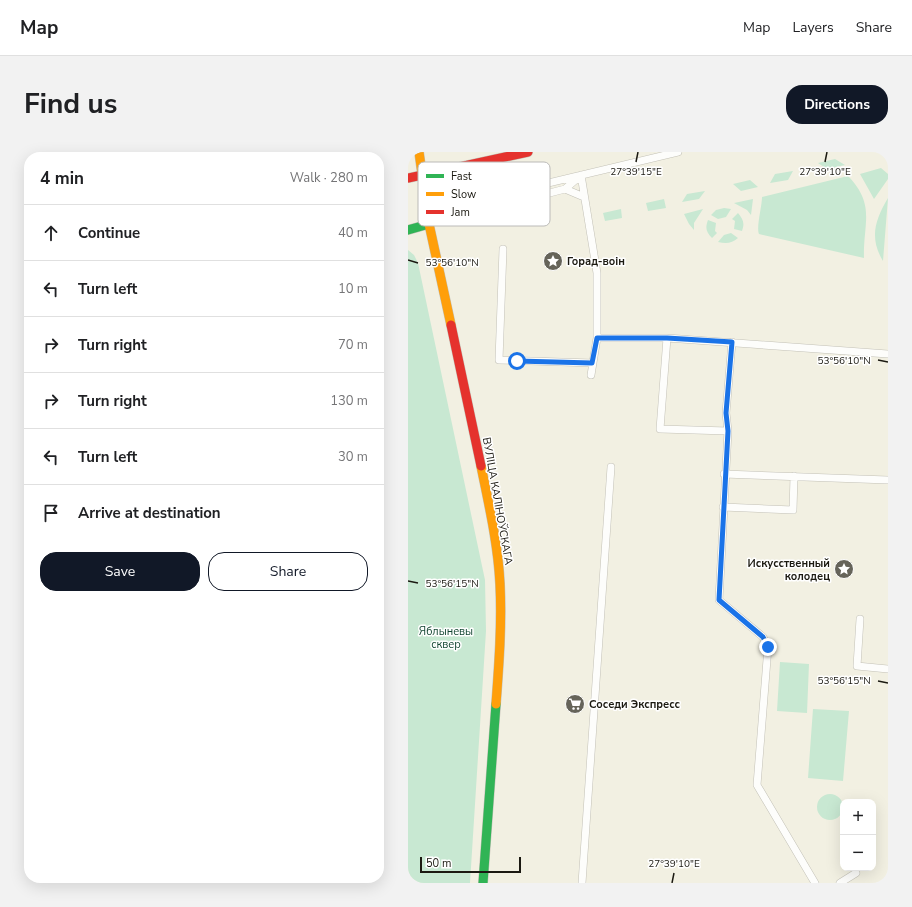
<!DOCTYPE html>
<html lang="en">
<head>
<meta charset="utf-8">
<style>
  body { margin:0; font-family:"Nunito Sans",sans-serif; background:#f2f2f2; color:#202124 }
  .controls { position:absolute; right:12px; bottom:12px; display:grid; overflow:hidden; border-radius:8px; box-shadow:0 4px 16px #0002 }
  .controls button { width:36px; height:36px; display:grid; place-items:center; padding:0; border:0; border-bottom:1px solid #e0e0e0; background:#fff; color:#202124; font:20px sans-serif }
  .scale { position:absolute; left:12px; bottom:10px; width:101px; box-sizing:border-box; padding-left:4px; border:2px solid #1b1911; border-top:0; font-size:11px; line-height:14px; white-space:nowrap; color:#1b1911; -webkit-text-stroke:3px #fff; paint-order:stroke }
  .stop { position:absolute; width:12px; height:12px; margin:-9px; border:3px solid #1a73e8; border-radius:50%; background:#fff }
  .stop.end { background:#1a73e8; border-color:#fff; box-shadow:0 1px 4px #0008 }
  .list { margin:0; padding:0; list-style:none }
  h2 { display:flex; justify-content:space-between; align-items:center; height:52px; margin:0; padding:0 16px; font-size:17px }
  h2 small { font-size:13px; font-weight:400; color:#757577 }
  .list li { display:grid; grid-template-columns:26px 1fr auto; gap:12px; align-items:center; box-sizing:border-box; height:56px; padding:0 16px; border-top:1px solid #e0e0e0 }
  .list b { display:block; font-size:15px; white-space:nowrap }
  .list em { font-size:13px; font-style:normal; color:#757577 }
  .actions { display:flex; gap:8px; padding:12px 16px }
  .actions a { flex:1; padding:9px 0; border:1px solid #111827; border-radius:16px; text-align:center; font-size:14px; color:#111827 }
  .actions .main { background:#111827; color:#fff }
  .icon { flex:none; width:22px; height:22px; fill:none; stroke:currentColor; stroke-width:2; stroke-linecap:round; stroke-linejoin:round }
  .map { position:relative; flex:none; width:480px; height:731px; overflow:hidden; border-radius:16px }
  header { display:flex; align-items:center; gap:24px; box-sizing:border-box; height:56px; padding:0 20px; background:#fff; border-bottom:1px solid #e0e0e0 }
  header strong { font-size:19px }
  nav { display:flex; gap:22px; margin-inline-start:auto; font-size:14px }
  .intro { display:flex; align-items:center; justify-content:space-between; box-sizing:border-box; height:96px; padding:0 24px }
  h1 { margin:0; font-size:28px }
  .button { padding:10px 18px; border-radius:16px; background:#111827; color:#fff; font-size:14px; font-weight:700 }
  main { display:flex; gap:24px; padding:0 24px }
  aside { flex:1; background:#fff; border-radius:16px; box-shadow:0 4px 16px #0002 }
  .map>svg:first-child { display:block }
  .green { fill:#c8e8d2 }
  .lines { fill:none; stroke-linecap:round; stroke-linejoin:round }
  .lane-casing { stroke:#c3c1b7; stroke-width:8 }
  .fast-casing { stroke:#c3c1b7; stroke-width:10 }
  .slow-casing { stroke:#c3c1b7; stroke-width:10 }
  .jam-casing { stroke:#c3c1b7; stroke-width:10 }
  .lane { stroke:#fdfdfb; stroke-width:7 }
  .fast { stroke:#30b455; stroke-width:9 }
  .slow { stroke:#ff9f0a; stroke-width:9 }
  .jam { stroke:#e5322d; stroke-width:9 }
  .route { stroke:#1a73e8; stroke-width:5 }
  .ticks { fill:none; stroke:#1b1911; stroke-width:1.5 }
  .labels { text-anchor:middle; stroke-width:3; stroke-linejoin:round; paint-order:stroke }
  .poi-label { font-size:11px; font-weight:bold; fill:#1b1911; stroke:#fff; text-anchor:start }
  .street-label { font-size:11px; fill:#1b1911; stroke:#fff }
  .park-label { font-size:11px; fill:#124531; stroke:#fff }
  .key { fill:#fff; stroke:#bbbab8; stroke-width:1 }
  .key-label { font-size:11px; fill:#1b1911 }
  .ticks-label { font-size:10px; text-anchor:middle; fill:#1b1911; stroke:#fff; stroke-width:3; stroke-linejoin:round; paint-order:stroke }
</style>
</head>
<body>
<header>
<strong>Map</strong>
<nav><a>Map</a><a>Layers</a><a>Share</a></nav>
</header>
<div class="intro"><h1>Find us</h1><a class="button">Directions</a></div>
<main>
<aside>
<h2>4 min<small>Walk · 280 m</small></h2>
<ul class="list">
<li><svg class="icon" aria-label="ahead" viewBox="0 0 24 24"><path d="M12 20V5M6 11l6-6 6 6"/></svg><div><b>Continue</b></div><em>40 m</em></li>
<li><svg class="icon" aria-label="left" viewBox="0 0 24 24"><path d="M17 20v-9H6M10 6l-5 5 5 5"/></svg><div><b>Turn left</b></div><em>10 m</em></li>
<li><svg class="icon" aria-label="right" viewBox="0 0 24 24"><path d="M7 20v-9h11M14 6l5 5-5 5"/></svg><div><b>Turn right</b></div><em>70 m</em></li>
<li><svg class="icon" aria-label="right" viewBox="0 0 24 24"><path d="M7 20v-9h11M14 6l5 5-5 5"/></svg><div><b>Turn right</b></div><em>130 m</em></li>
<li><svg class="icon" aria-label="left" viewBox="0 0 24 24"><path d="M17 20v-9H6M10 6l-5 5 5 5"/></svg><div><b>Turn left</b></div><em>30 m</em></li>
<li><svg class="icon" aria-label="arrive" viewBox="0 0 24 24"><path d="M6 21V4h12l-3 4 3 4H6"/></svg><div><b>Arrive at destination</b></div></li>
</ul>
<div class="actions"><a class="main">Save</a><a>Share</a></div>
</aside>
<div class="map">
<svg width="480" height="731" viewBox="0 0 480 731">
  <rect width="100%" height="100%" fill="#f2f0e2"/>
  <path class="green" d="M427,7L437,13L419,17L410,11Z
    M473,16L480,22V27L466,47L452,22Z
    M385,19L380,28L362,31L367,22Z
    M440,24C468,53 455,71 456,106L351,82C348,76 354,54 354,45Z
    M342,28L350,35L333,39L325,32Z
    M297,39L291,47L274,50L279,42Z
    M480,46L475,109C461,86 467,68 480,46Z
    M256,47L258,56L240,59L238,51Z
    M345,47L343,63L339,58L326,51Z
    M316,56L323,57L318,65L310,67L303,63L308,58Z
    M213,57L214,66L197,69L195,61Z
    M295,57L286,71V78L281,72L276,62Z
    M330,61C335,67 337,71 334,79L326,77L327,69L324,67Z
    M300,68L308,71L307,79L309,81L304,86C298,80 297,76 300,68Z
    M323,81L330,86C324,91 319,92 310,90L316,83Z
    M0,98L6,103L10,111L77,428L78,479L62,731H0Z
    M372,510L401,512L399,561L369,559Z
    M405,557L441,559L435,629L400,626Z
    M409 655a13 13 0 1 1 26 0a13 13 0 1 1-26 0Z"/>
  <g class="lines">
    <defs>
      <path id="lane" d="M173,23L189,121V186L183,223
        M157,37L176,45
        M30,70L157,37L171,25
        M23,71L61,50L270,0
        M95,97L91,208L184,211
        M189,186H259L480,202
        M259,186L252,277L320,279
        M324,190L318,261L320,279L311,448L355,485L360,495L349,633L407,731
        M316,322L480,328
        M315,355L385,358L386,324
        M452,467L449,514L480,517
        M174,731L203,315
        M432,731L448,721"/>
      <path id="fast" d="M0,78L21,72
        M75,731L88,552"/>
      <path id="slow" d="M11,0L21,72L43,173
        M73,314C81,353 90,392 92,432C94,472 91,512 88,552"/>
      <path id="jam" d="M0,26L120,0
        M43,173L73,314"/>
    </defs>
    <use href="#lane" class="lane-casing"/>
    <use href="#fast" class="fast-casing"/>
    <use href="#slow" class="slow-casing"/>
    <use href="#jam" class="jam-casing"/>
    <use href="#lane" class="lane"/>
    <use href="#fast" class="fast"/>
    <use href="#slow" class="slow"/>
    <use href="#jam" class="jam"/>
  </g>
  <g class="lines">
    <path class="route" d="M109,209L184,211L189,186H259L324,190L318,261L320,279L311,448L355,485L360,495"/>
  </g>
  <path class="ticks" d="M228,10L230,0M417,10L419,0M0,108L10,111M470,208L480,210M0,429L10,431M470,529L480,531M264,731L266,721"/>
  <defs>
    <symbol id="sight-disc" viewBox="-11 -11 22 22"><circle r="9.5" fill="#66645a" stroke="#fff"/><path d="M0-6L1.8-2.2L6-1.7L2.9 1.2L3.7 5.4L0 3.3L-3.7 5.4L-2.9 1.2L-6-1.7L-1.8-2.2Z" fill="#fff"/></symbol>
    <symbol id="supermarket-disc" viewBox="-11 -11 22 22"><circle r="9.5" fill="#66645a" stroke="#fff"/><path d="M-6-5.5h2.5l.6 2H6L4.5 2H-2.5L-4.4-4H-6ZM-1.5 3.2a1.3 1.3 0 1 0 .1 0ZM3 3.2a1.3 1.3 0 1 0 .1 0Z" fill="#fff"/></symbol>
  </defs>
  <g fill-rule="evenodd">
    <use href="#sight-disc" x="134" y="98" width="22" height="22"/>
    <use href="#sight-disc" x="425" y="406" width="22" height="22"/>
    <use href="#supermarket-disc" x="156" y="541" width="22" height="22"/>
  </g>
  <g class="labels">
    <g class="poi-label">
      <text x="159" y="113">Горад-воін</text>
      <text x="422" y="415" text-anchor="end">Искусственный<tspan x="422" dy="13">колодец</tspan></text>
      <text x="181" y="556">Соседи Экспресс</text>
    </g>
    <g class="street-label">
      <text transform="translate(90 349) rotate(80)" y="4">ВУЛІЦА КАЛІНОЎСКАГА</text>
    </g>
    <g class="park-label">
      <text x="38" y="483">Яблыневы<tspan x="38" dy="13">сквер</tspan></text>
    </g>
  </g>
  <rect x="10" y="10" width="132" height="64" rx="6" class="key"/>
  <rect x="18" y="22" width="18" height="4" fill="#30b455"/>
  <rect x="18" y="40" width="18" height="4" fill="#ff9f0a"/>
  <rect x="18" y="58" width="18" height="4" fill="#e5322d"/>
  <g class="key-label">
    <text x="43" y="28">Fast</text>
    <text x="43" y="46">Slow</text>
    <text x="43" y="64">Jam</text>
  </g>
  <g class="ticks-label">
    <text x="228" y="23">27°39'15"E</text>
    <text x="417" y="23">27°39'10"E</text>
    <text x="44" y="114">53°56'10"N</text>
    <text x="436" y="212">53°56'10"N</text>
    <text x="44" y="435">53°56'15"N</text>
    <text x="436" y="532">53°56'15"N</text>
    <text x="266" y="715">27°39'10"E</text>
  </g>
</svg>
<div class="controls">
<button>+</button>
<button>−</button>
</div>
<div class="scale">50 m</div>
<div class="stop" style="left:109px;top:209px"></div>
<div class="stop end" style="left:360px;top:495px"></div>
</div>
</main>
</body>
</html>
